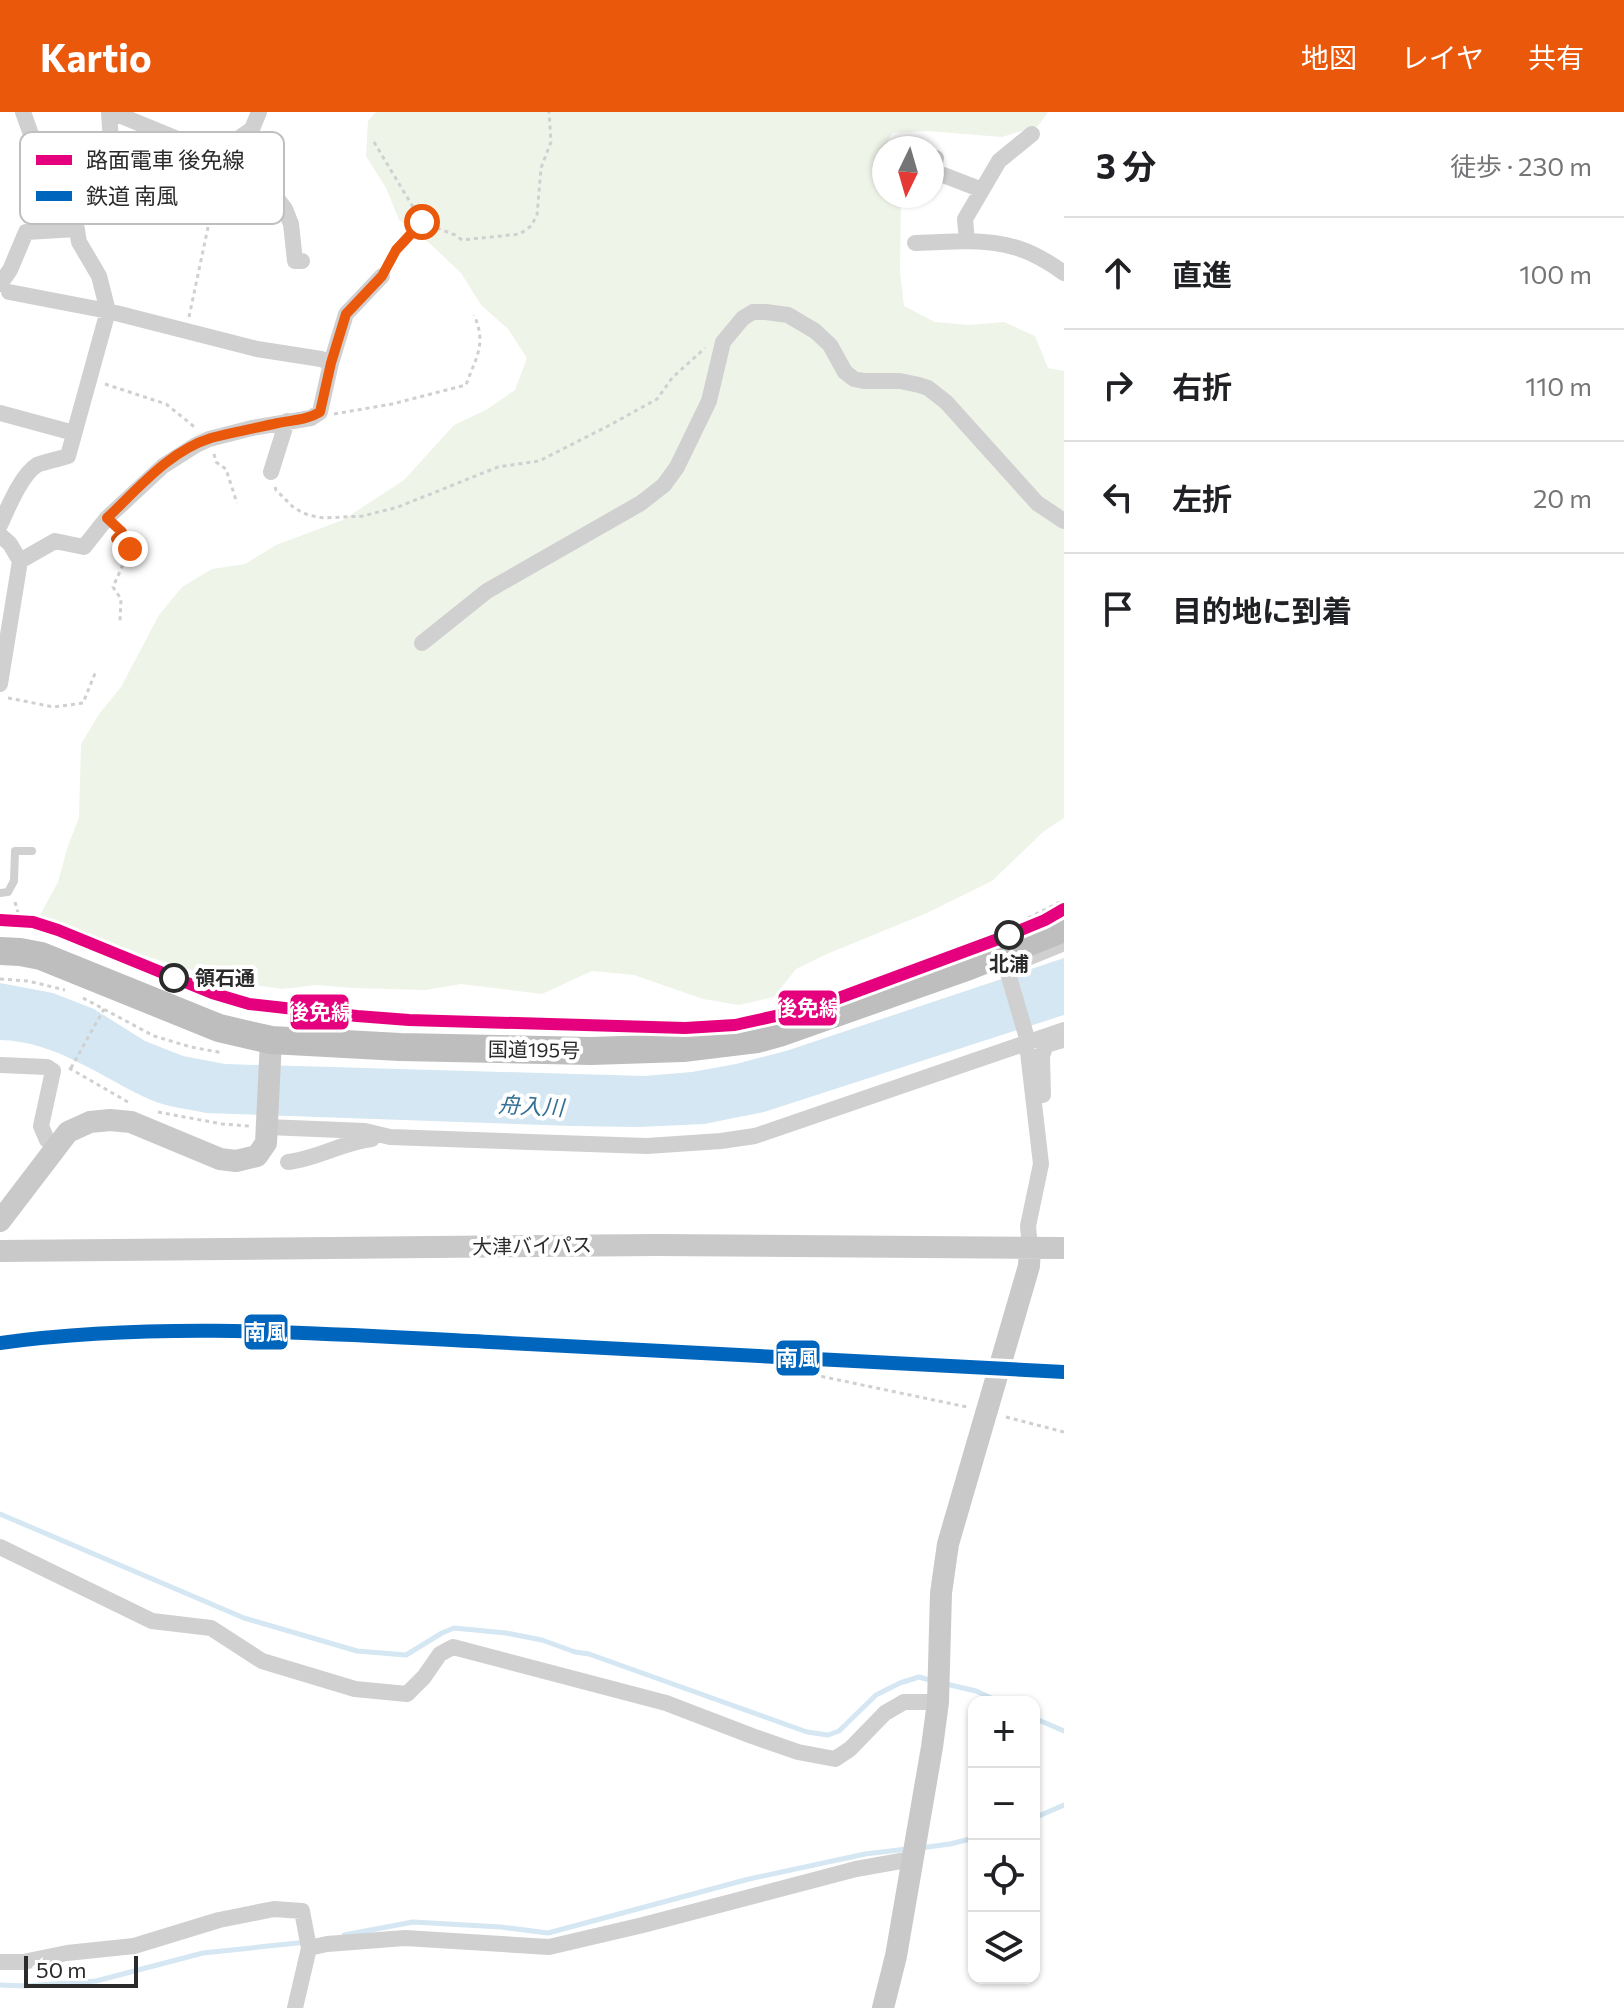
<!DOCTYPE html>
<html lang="ja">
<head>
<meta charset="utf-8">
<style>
  body { margin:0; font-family:Commissioner,"Noto Sans JP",sans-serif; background:#f6f6f6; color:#202124 }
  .controls { position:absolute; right:24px; bottom:24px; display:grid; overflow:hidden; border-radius:16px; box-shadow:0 2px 6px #0004 }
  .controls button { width:72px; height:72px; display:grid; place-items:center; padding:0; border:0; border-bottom:2px solid #e0e0e0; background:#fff; color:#202124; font:40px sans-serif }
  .compass { position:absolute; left:872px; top:24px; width:72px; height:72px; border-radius:50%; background:#fff; box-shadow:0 2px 6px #0004; rotate:185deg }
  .scale { position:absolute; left:24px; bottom:20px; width:114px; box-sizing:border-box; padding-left:8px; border:4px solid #2b2b2b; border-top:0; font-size:22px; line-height:28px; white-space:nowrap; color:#2b2b2b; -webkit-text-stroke:6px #fff; paint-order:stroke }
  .stop { position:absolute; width:24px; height:24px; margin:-18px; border:6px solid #ea580c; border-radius:50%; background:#fff }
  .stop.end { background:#ea580c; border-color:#fff; box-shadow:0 2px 8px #0008 }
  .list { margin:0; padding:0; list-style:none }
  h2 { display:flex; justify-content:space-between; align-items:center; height:104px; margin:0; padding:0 32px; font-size:34px }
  h2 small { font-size:26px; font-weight:400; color:#757577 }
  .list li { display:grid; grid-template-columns:52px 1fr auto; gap:24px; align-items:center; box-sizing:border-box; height:112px; padding:0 32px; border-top:2px solid #e0e0e0 }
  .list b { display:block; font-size:30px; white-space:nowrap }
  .list em { font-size:26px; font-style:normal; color:#757577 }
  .icon { flex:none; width:44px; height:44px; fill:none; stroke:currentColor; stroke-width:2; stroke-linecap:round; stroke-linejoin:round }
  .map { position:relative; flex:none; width:1064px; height:1896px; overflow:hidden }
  header { display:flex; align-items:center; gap:48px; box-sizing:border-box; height:112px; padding:0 40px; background:#ea580c; color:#fff }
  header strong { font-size:38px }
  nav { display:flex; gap:44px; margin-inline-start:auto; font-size:28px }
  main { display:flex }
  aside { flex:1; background:#fff }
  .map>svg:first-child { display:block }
  .green { fill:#eff4e9 }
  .water { fill:#d4e7f2 }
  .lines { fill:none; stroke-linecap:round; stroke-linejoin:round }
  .stream { stroke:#d4e7f2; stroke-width:5 }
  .path { stroke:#d0d0d0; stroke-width:3; stroke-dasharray:4 4; stroke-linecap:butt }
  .lane { stroke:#d0d0d0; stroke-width:8 }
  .street { stroke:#d0d0d0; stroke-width:16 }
  .secondary { stroke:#c9c9c9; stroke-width:22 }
  .highway { stroke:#bebebe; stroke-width:28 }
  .rail-1-casing { stroke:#fff; stroke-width:20 }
  .rail-1 { stroke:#0065bd; stroke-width:14 }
  .tram-1-casing { stroke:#fff; stroke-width:18 }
  .tram-1 { stroke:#e5007d; stroke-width:12 }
  .route { stroke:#ea580c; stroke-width:10 }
  .stop-dot { fill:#fff; stroke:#2b2b2b; stroke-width:4 }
  .labels { text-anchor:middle; stroke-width:8; stroke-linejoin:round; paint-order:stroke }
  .stop-label { font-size:20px; font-weight:bold; fill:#2b2b2b; stroke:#fff }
  .street-label { font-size:20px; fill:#2b2b2b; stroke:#fff }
  .water-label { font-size:22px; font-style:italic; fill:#347093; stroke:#fff }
  .key { fill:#fff; stroke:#bfbfbf; stroke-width:2 }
  .key-label { font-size:22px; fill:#2b2b2b }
  .line-badge { stroke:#fff; stroke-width:3 }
  .badge-label { font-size:22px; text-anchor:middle; font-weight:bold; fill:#fff }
</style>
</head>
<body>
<header>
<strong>Kartio</strong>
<nav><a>地図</a><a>レイヤ</a><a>共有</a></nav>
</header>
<main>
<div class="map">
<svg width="1064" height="1896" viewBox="0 0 1064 1896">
  <rect width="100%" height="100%" fill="#fff"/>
  <path class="green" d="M376,0H1048L1038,14L1002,25L927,19L892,21L877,52L884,60V84H901L900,160L904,194L935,210L970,213L1004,210L1035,224L1048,256L1064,259V706L1043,720L992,769L927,801L827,842L796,857L774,885L739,893L703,887L634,863L592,859L542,882L461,872L425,878L353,876L317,873L282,877L246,872L210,864L106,832L40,803L58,770L67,737L79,705L81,632L99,602L121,575L159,503L182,475L212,457L245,452L276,433L343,408L404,368L454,313L486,298L515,278L527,246L508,217L481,193L461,161L427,129L399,108L386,76L366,44L368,9Z"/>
  <path class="water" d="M1064,846V903L764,1000L704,1012L638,1015L572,1014L206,1001C188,997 168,995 151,988C102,966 56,929 0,928V871L53,881L94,897L145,929L183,944L225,952L644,964L692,960L736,952L789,938Z"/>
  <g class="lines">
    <path class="stream" d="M0,1402L244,1506L357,1539L406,1543L442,1521L454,1516L506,1521L542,1528L575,1540L589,1542L807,1620L828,1623L839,1619L876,1583L900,1571L919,1565L933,1569
      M946,1572L976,1579L1000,1590
      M1034,1606L1064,1619
      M1034,1706L1064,1693
      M920,1736L950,1732L974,1726
      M344,1823L413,1810L501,1815L548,1821L749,1767L865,1742L907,1737
      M0,1873L25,1874L96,1869L203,1841L307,1830"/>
    <path class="path" d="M374,30L422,110L396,138L389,150
      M31,106C39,85 44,65 37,44
      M422,110L455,123L462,128L520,122L531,114L537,103L541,56L551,30L549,0
      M189,205L211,101L241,71
      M105,272L166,292L197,317
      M334,302L392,292L466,273C476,245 487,232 474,203
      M214,342L216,350L226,357L237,391
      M275,375L276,378L294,396L308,403L324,406L363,404L398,395L498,355L539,349L610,313L657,287L672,266L705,236
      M119,417L122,420L116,427L130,437L113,475L121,487L120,509
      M8,586L54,595L83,591L96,559
      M15,790L20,808L18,817
      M1028,806L1064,788
      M138,859L142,848L151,852
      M0,867L28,869L65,878
      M83,886L154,924L191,935L223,941
      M69,956L128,990
      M71,956L104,897
      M158,1000L222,1012L249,1014
      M783,1262L791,1258L967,1295
      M1006,1305L1064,1320"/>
    <path class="lane" d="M0,781L8,780L14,769L15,739H32"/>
    <path class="street" d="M23,0L33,28
      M112,0L187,31L203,35L219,34L232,31L252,17L259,0
      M1032,22L999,49L965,107L967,129C1008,130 1031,137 1064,161
      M238,27L246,42L255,71L275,84L285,97L291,112L295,149H302
      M108,38L192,63L199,54
      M936,46L933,59L982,78
      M915,131L967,129
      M0,172L10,158L26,120L77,117
      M9,180L108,199L257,237L321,247L331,251L320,300L311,306L252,316L209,327L196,333L163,354L107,406L84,435L55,429L20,449
      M331,251L346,202L382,164
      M0,301L74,321
      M271,360L287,309
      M0,413C8,396 21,363 37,353C43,350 60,347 68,344L108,199L99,164L79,130L75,106L111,30L109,0
      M0,423L10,432L20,449L0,572
      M422,531L487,479L641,391L664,373L677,355L709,289L723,230L743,206L753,200H766L788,203L815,219L830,233L845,260L854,267L864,269H900L919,273L928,276L946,290L1037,391L1064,409
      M0,953L47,955L53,959L41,1014L47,1028L56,1035
      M1043,983L1042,944L1046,933L1063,928
      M267,1015L365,1019L390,1025L647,1034L721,1029L755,1024L1064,918
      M288,1050C317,1047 343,1030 372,1027
      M1030,1136L1028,1114L1041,1052L1026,923L1007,858L1010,853L1064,831
      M0,1435L152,1509L211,1516L262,1549L355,1577L407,1582L424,1565L440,1542L453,1535L666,1591L752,1624L798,1640L835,1647L850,1637L885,1601L904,1590H938
      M309,1836L327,1832L405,1826L549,1835L643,1813L856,1757L912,1747
      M0,1850H23L67,1841L134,1834L219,1808L274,1797L302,1799L309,1836L295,1896"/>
    <path class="secondary" d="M0,1109L68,1020L90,1010L110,1008L131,1010L220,1047L236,1049L257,1044L266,1031L271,928
      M0,1139L657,1133L1064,1136
      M883,1896L896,1844L932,1635L938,1590L941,1481L948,1432L1029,1154L1030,1136"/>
    <path class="highway" d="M0,839L20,840L41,844L219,916L271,928L400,935L591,939L683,936L757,927L779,921L969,854L1064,816"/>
    <defs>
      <path id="rail-1" d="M0,1231C163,1209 326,1222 490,1230C681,1240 873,1250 1064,1260"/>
    </defs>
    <use href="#rail-1" class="rail-1-casing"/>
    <use href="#rail-1" class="rail-1"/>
    <defs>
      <path id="tram-1" d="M0,808L33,810L58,818L212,881L249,892L357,904L409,908L685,916L735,913L798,899L828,890L1009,823L1045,808L1064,797"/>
    </defs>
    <use href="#tram-1" class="tram-1-casing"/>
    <use href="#tram-1" class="tram-1"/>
  </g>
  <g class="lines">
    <path class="route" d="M130,437L116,427L122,420L107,406C138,377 169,339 211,326C233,320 256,316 278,311C293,308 307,308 320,300L331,251L346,202L382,164L396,138L422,110"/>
  </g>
  <g class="stop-dot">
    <circle cx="1009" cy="823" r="13"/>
    <circle cx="174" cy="866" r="13"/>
  </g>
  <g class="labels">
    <g class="stop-label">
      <text x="1009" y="859">北浦</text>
      <text x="195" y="873" text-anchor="start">領石通</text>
    </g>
    <g class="street-label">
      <text transform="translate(534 938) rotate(1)" y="7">国道195号</text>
      <text transform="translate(532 1134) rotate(-1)" y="7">大津バイパス</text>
    </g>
    <g class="water-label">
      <text transform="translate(531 994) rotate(3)" y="8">舟入川</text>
    </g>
  </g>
  <rect x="20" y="20" width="264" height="92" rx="12" class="key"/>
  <rect x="36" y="43" width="36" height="10" fill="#e5007d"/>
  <rect x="36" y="79" width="36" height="10" fill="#0065bd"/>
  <g class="key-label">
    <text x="86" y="56">路面電車 後免線</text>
    <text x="86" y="92">鉄道 南風</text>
  </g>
  <g class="line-badge">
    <rect x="777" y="877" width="61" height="38" rx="8" fill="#e5007d"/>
    <rect x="289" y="881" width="61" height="38" rx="8" fill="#e5007d"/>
    <rect x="243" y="1201" width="46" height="38" rx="8" fill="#0065bd"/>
    <rect x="775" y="1227" width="46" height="38" rx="8" fill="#0065bd"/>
  </g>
  <g class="badge-label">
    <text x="808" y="904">後免線</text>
    <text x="320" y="908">後免線</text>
    <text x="266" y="1228">南風</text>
    <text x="798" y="1254">南風</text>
  </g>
</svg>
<div class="controls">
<button>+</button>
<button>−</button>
<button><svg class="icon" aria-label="locate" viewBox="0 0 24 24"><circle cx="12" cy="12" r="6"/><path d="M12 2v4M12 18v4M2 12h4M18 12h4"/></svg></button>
<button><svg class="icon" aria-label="layers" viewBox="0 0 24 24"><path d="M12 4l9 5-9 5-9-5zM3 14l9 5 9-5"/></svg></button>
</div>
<svg class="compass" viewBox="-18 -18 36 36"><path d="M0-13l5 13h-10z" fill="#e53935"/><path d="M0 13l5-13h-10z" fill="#757577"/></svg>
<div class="scale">50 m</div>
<div class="stop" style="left:422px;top:110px"></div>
<div class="stop end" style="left:130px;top:437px"></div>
</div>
<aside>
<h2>3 分<small>徒歩 · 230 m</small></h2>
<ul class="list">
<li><svg class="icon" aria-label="ahead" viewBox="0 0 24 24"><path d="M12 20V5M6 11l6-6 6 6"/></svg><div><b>直進</b></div><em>100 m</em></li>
<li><svg class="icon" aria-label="right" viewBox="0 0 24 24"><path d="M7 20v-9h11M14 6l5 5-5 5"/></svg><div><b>右折</b></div><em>110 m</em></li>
<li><svg class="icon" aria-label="left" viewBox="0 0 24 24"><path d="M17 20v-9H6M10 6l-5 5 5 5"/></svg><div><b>左折</b></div><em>20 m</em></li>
<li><svg class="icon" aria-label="arrive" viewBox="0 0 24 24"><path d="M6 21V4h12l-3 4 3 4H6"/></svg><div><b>目的地に到着</b></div></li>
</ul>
</aside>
</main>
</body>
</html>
